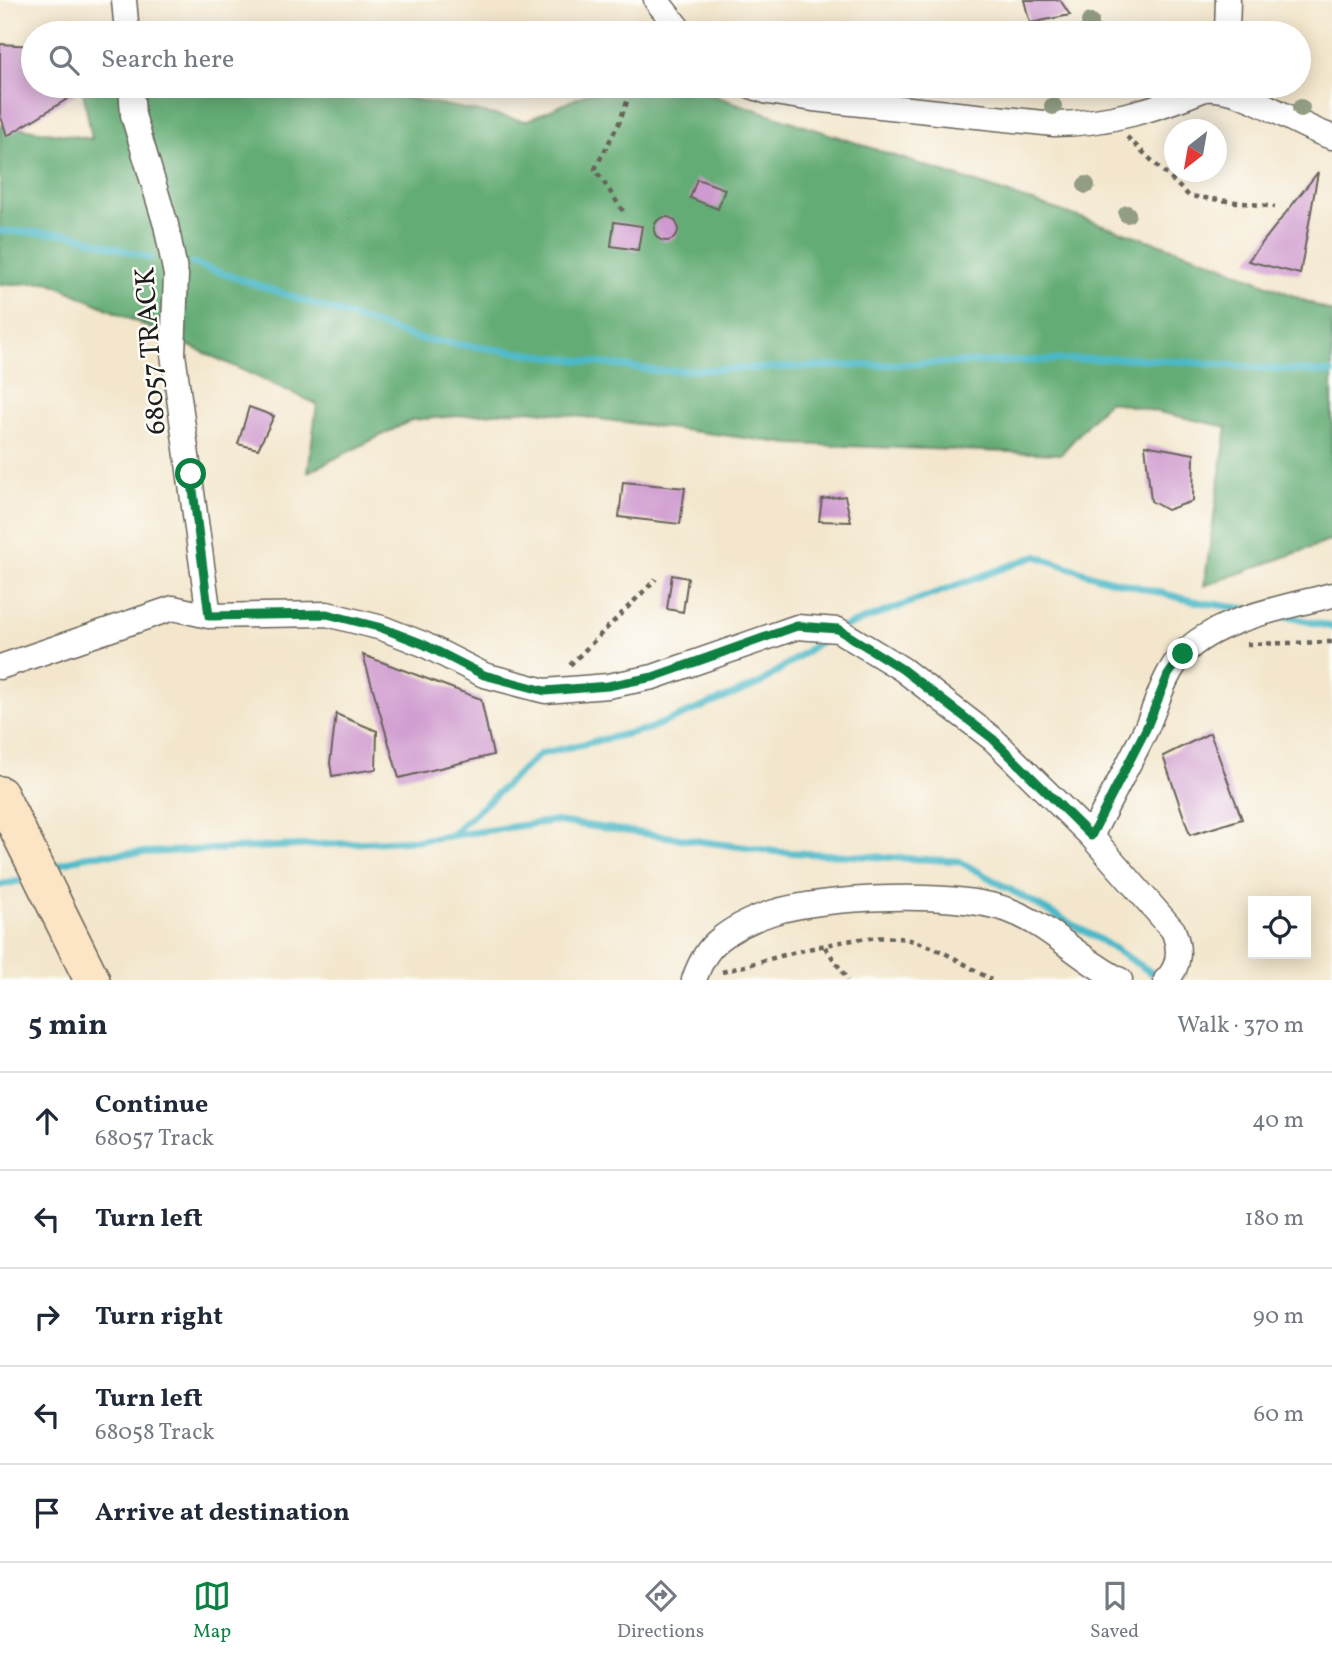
<!DOCTYPE html>
<html lang="en">
<head>
<meta charset="utf-8">
<style>
  body { margin:0; font-family:Vollkorn,serif; background:#f2f2f3; color:#1f2937 }
  .controls { position:absolute; right:21px; bottom:21px; display:grid; overflow:hidden; border-radius:0px; box-shadow:0 4px 18px #0003 }
  .controls button { width:63px; height:63px; display:grid; place-items:center; padding:0; border:0; border-bottom:2px solid #e0e1e3; background:#fff; color:#1f2937; font:35px sans-serif }
  .compass { position:absolute; left:1164px; top:119px; width:63px; height:63px; border-radius:50%; background:#fff; box-shadow:0 4px 18px #0003; rotate:211deg }
  .stop { position:absolute; width:21px; height:21px; margin:-16px; border:5px solid #0b8043; border-radius:50%; background:#fff }
  .stop.end { background:#0b8043; border-color:#fff; box-shadow:0 2px 7px #0008 }
  .list { margin:0; padding:0; list-style:none }
  h2 { display:flex; justify-content:space-between; align-items:center; height:91px; margin:0; padding:0 28px; font-size:30px }
  h2 small { font-size:23px; font-weight:400; color:#747a83 }
  .list li { display:grid; grid-template-columns:46px 1fr auto; gap:21px; align-items:center; box-sizing:border-box; height:98px; padding:0 28px; border-top:2px solid #e0e1e3 }
  .list b { display:block; font-size:26px; white-space:nowrap }
  .list p { margin:0; font-size:23px; white-space:nowrap; color:#747a83 }
  .list em { font-size:23px; font-style:normal; color:#747a83 }
  .icon { flex:none; width:38px; height:38px; fill:none; stroke:currentColor; stroke-width:2; stroke-linecap:round; stroke-linejoin:round }
  .map { position:relative; flex:none; width:1332px; height:980px; overflow:hidden }
  .search { position:absolute; background:#fff; box-shadow:0 4px 18px #0003; left:21px; right:21px; top:21px; height:77px; display:flex; align-items:center; gap:18px; box-sizing:border-box; padding:0 24px; border-radius:38px; color:#747a83; font-size:26px }
  .sheet { height:581px; background:#fff }
  nav { display:flex; justify-content:space-around; align-items:center; box-sizing:border-box; height:98px; border-top:2px solid #e0e1e3; background:#fff; font-size:19px; color:#747a83 }
  nav a { display:grid; justify-items:center; gap:4px }
  nav .on { color:#0b8043 }
  .map>svg:first-child { display:block }
  .forest { fill:#63ac74; stroke:#406448; stroke-width:2 }
  .lines { fill:none; stroke-linecap:round; stroke-linejoin:round }
  .stream { stroke:#4cb8c7; stroke-width:7 }
  .building { fill:#cf9acf }
  .street-casing { stroke:#67635a; stroke-width:27 }
  .secondary-casing { stroke:#67635a; stroke-width:38 }
  .path { stroke:#67635a; stroke-width:4.5; stroke-dasharray:5 5; stroke-linecap:butt }
  .street { stroke:#fff; stroke-width:24 }
  .secondary { stroke:#fce5c4; stroke-width:35 }
  .tree { fill:#929d83 }
  .route { stroke:#0b8043; stroke-width:9 }
  .labels { text-anchor:middle; stroke-width:5; stroke-linejoin:round; paint-order:stroke }
  .street-label { font-size:28px; fill:#1c1c1c; stroke:#fdfcf7 }
</style>
</head>
<body>
<div class="map">
<svg width="1332" height="980" viewBox="0 0 1332 980">
  <rect width="100%" height="100%" fill="#fdfcf7"/>
  <filter id="ink" filterUnits="userSpaceOnUse"><feTurbulence type="fractalNoise" baseFrequency=".0143" numOctaves="2"/><feDisplacementMap in="SourceGraphic" scale="14" xChannelSelector="R" yChannelSelector="G"/><feConvolveMatrix kernelMatrix="1 2 1 2 8 2 1 2 1" color-interpolation-filters="sRGB"/></filter>
  <filter id="wash" filterUnits="userSpaceOnUse"><feTurbulence type="fractalNoise" baseFrequency=".00686" numOctaves="4" result="noise"/><feDisplacementMap in="SourceGraphic" scale="28" xChannelSelector="R" yChannelSelector="G"/><feGaussianBlur stdDeviation="1.57" result="paint"/><feColorMatrix in="noise" values="0 0 0 0 0 0 0 0 0 0 0 0 0 0 0 0 0 1.4 0 .05"/><feComposite in="paint" operator="in"/></filter>
  <g filter="url(#wash)">
    <rect width="100%" height="100%" fill="#f3e6cc"/>
    <path class="forest" d="M82,86H346L526,121L604,86H685L1211,261L1332,312V540L1204,586L1227,427L1108,401L1061,454L790,444L530,410L412,420L308,472L317,404L49,282L0,285V125L92,139Z"/>
    <g class="lines">
      <path class="stream" d="M0,231L70,234L150,258
        M192,263L418,339L659,371L1131,358L1332,373
        M1285,616L1332,627
        M844,627L1036,556L1098,577L1193,601L1246,609
        M450,836L540,754L648,729L759,684L827,637
        M58,865L90,855L420,840L553,821L779,852L959,861L1102,941L1163,980
        M0,885L19,881"/>
    </g>
    <g id="blocks">
      <path class="building" d="M1024,0H1060L1070,15L1030,23Z
        M0,44L33,46V86H76L77,93L7,136L0,114Z
        M1318,172L1300,274L1248,261Z
        M697,179L725,189L718,209L690,198Z
        M654 229a12 12 0 1 1 24 0a12 12 0 1 1-24 0Z
        M614,222L642,226L638,250L611,246Z
        M249,407L274,416L258,449L238,444Z
        M1145,445L1194,454L1193,501L1167,510L1151,501Z
        M623,482L685,488L680,524L619,517Z
        M845,496L851,522L819,521L822,499Z
        M672,575L688,578L683,612L667,609Z
        M363,655L481,699L493,755L399,778Z
        M336,714L377,731L376,769L332,776L330,763Z
        M1210,733L1242,819L1190,835L1163,756Z"/>
    </g>
  </g>
  <g filter="url(#ink)">
    <use href="#blocks" fill-opacity="0" stroke="#67635a" stroke-width="2"/>
    <g class="lines">
      <defs>
        <path id="street" d="M124,0L127,33
          M656,0L682,33
          M1227,33L1228,0
          M131,86L133,115L166,225L176,275L173,354L209,616
          M751,86L768,92L813,99L1054,124C1108,124 1156,109 1205,89C1245,86 1293,125 1332,137
          M0,667L173,608L209,616L327,614L382,628L423,644L484,675L545,691L608,686L653,677L797,627L838,630L902,669L993,739L1091,836L1173,930C1180,947 1181,966 1166,980
          M1091,836C1109,801 1128,766 1145,731C1157,705 1163,675 1183,654C1215,619 1287,607 1332,595
          M694,980C699,965 706,950 719,940C733,928 753,919 771,913C825,896 954,891 1008,910C1050,925 1080,960 1120,980"/>
        <path id="secondary" d="M0,794L92,980"/>
      </defs>
      <use href="#street" class="street-casing"/>
      <use href="#secondary" class="secondary-casing"/>
      <path class="path" d="M1127,137L1189,196L1275,207
        M623,211L595,169L619,123L633,86
        M1247,644L1332,642
        M570,665L656,579
        M825,947L848,980
        M722,972C769,960 851,933 897,938C930,941 963,963 991,980"/>
      <use href="#street" class="street"/>
      <use href="#secondary" class="secondary"/>
    </g>
    <g class="tree">
      <circle cx="1090" cy="22" r="9"/>
      <circle cx="1053" cy="106" r="9"/>
      <circle cx="1301" cy="108" r="9"/>
      <circle cx="1086" cy="185" r="9"/>
      <circle cx="1127" cy="214" r="9"/>
    </g>
  </g>
  <g class="lines" filter="url(#ink)">
    <path class="route" d="M191,474L209,616L327,614L382,628L423,644L484,675L545,691L608,686L653,677L797,626L838,629L902,669L993,739L1091,836L1146,729L1168,675L1183,654"/>
  </g>
  <g class="labels">
    <g class="street-label">
      <text transform="translate(149 351) rotate(-94)" y="10">68057 TRACK</text>
    </g>
  </g>
</svg>
<div class="controls">
<button><svg class="icon" aria-label="locate" viewBox="0 0 24 24"><circle cx="12" cy="12" r="6"/><path d="M12 2v4M12 18v4M2 12h4M18 12h4"/></svg></button>
</div>
<svg class="compass" viewBox="-18 -18 36 36"><path d="M0-13l5 13h-10z" fill="#e53935"/><path d="M0 13l5-13h-10z" fill="#747a83"/></svg>
<div class="stop" style="left:191px;top:474px"></div>
<div class="stop end" style="left:1183px;top:654px"></div>
<div class="search"><svg class="icon" aria-label="search" viewBox="0 0 24 24"><circle cx="10" cy="10" r="6"/><path d="M15 15l6 6"/></svg>Search here</div>
</div>
<section class="sheet">
<h2>5 min<small>Walk · 370 m</small></h2>
<ul class="list">
<li><svg class="icon" aria-label="ahead" viewBox="0 0 24 24"><path d="M12 20V5M6 11l6-6 6 6"/></svg><div><b>Continue</b><p>68057 Track</p></div><em>40 m</em></li>
<li><svg class="icon" aria-label="left" viewBox="0 0 24 24"><path d="M17 20v-9H6M10 6l-5 5 5 5"/></svg><div><b>Turn left</b></div><em>180 m</em></li>
<li><svg class="icon" aria-label="right" viewBox="0 0 24 24"><path d="M7 20v-9h11M14 6l5 5-5 5"/></svg><div><b>Turn right</b></div><em>90 m</em></li>
<li><svg class="icon" aria-label="left" viewBox="0 0 24 24"><path d="M17 20v-9H6M10 6l-5 5 5 5"/></svg><div><b>Turn left</b><p>68058 Track</p></div><em>60 m</em></li>
<li><svg class="icon" aria-label="arrive" viewBox="0 0 24 24"><path d="M6 21V4h12l-3 4 3 4H6"/></svg><div><b>Arrive at destination</b></div></li>
</ul>
</section>
<nav>
<a class="on"><svg class="icon" aria-label="map" viewBox="0 0 24 24"><path d="M3 6l6-2 6 2 6-2v14l-6 2-6-2-6 2zM9 4v14M15 6v14"/></svg>Map</a>
<a><svg class="icon" aria-label="directions" viewBox="0 0 24 24"><path d="M12 3l9 9-9 9-9-9zM9 14v-3h6M13 9l2 2-2 2"/></svg>Directions</a>
<a><svg class="icon" aria-label="saved" viewBox="0 0 24 24"><path d="M7 4h10v16l-5-4-5 4z"/></svg>Saved</a>
</nav>
</body>
</html>
